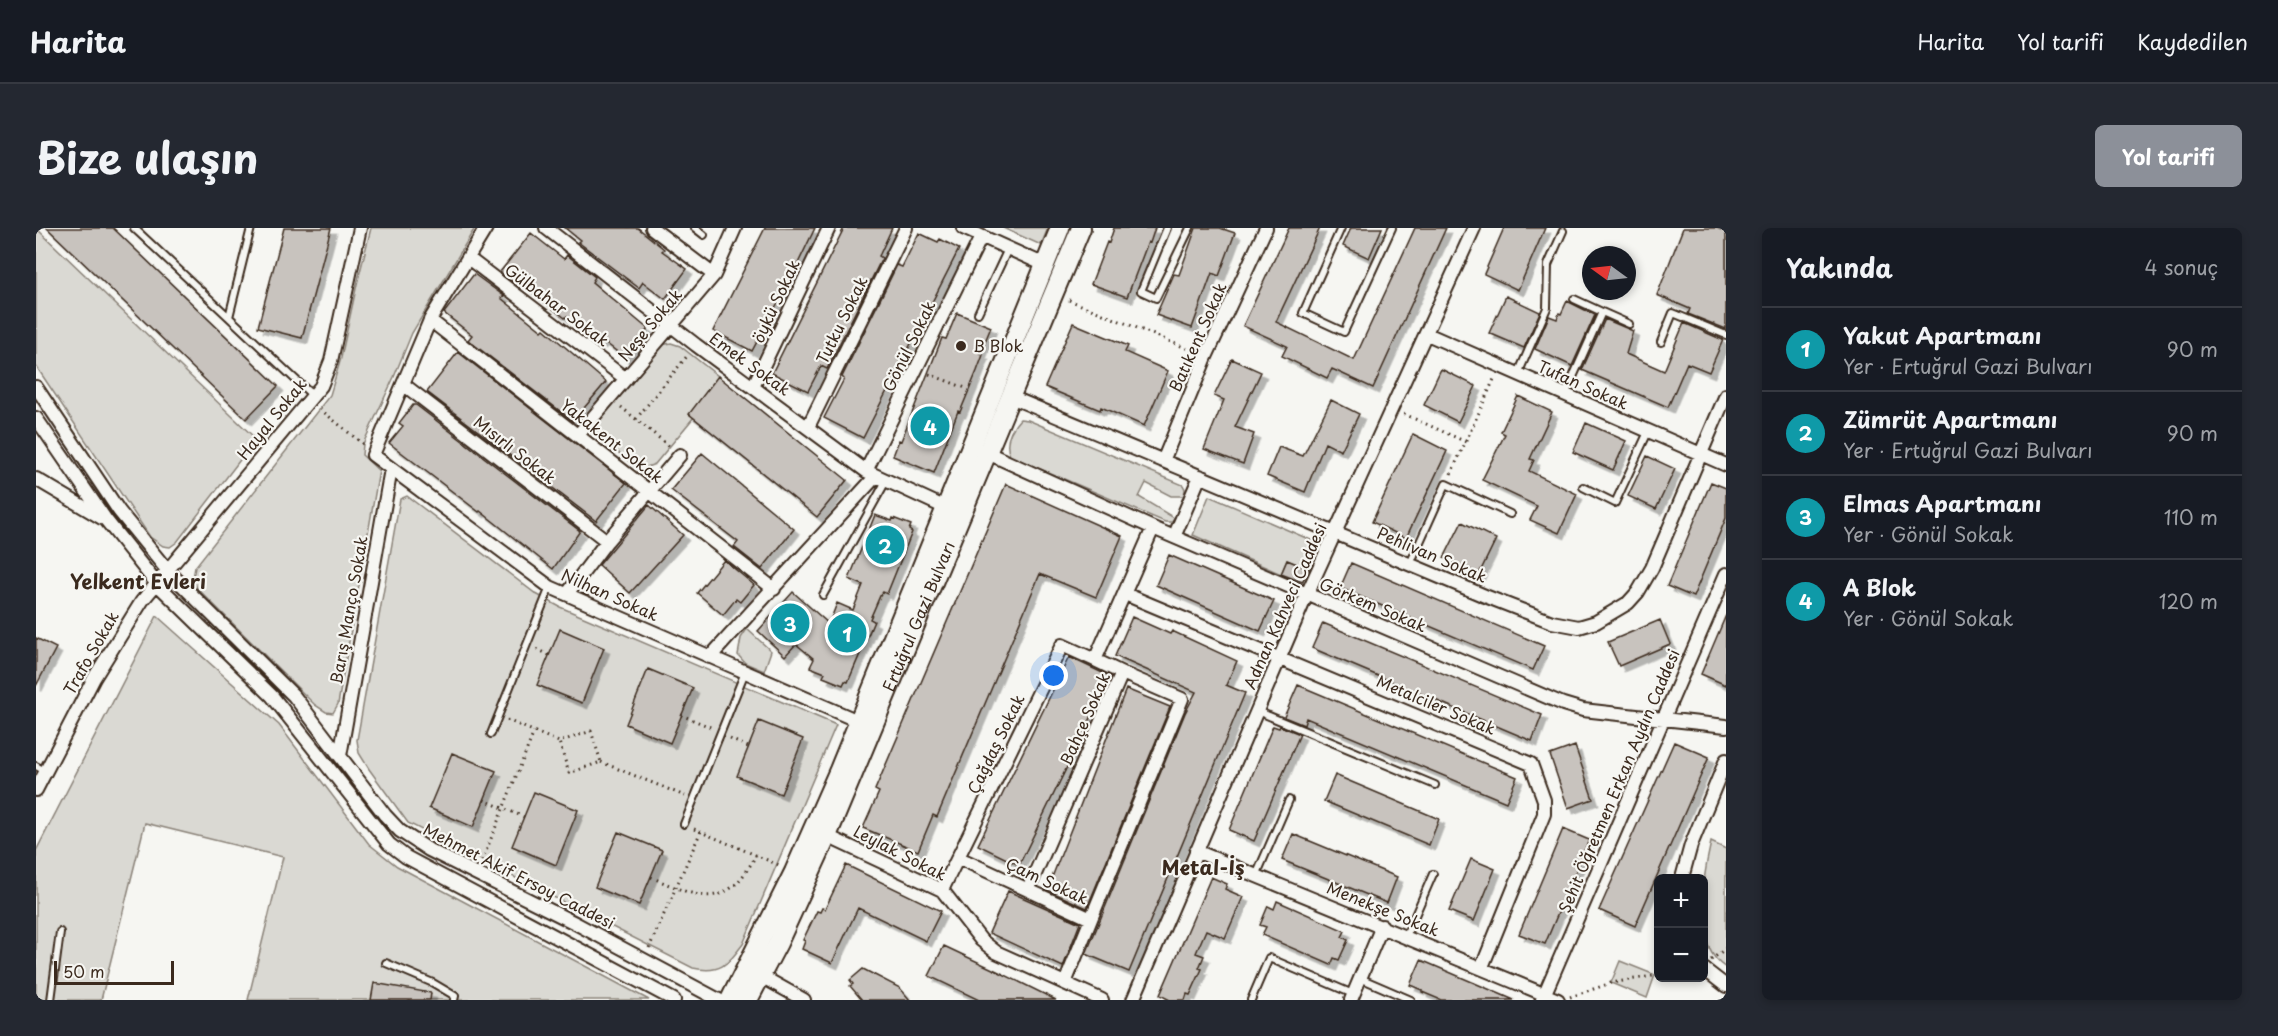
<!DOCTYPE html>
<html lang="tr">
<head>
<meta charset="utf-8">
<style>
  body { margin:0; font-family:"Playpen Sans",sans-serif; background:#242831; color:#f1f3f6 }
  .controls { position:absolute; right:18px; bottom:18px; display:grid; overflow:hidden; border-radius:9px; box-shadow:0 3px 9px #0003 }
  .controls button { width:54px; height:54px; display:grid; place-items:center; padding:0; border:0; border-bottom:2px solid #363941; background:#171b24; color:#f1f3f6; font:30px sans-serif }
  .compass { position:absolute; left:1546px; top:18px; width:54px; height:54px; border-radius:50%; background:#171b24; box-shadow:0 3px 9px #0003; rotate:285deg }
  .scale { position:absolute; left:18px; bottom:15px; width:120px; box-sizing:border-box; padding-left:6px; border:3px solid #3b2a1e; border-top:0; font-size:16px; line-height:21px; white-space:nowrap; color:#3b2a1e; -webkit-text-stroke:4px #f6f6f2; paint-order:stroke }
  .you { position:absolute; left:1018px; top:448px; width:21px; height:21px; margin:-15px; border:4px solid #fff; border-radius:50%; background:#1a73e8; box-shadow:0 0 0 9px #1a73e833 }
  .badge { display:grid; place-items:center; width:39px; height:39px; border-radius:50%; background:#8c9099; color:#fff; font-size:20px; font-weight:700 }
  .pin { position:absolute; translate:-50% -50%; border:3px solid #fff; box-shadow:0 2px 6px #0006 }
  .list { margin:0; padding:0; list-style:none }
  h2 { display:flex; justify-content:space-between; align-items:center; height:78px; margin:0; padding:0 24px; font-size:26px }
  h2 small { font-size:20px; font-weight:400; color:#9ea1a6 }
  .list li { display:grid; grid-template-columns:39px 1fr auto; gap:18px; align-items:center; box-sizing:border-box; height:84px; padding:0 24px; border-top:2px solid #363941 }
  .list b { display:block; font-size:22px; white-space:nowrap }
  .list p { margin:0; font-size:20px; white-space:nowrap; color:#9ea1a6 }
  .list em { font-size:20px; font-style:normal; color:#9ea1a6 }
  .map { position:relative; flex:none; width:1690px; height:772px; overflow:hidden; border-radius:9px }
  header { display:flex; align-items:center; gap:36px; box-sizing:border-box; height:84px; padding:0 30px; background:#171b24; border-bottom:2px solid #363941 }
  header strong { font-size:28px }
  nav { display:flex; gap:33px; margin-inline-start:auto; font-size:21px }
  .intro { display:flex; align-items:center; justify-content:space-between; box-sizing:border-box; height:144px; padding:0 36px }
  h1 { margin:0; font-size:42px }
  .button { padding:15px 27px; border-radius:9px; background:#8c9099; color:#fff; font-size:21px; font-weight:700 }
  main { display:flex; gap:36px; padding:0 36px }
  aside { flex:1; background:#171b24; border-radius:9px; box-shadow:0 3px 9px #0003 }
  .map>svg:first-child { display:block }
  .green { fill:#dad9d3; stroke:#8a8278; stroke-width:1.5 }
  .building { fill:#c8c3be; stroke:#3b2a1e; stroke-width:1.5; filter:url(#shadow) }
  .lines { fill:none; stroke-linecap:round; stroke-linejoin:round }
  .lane-casing { stroke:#3b2a1e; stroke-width:10 }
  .street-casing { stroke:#3b2a1e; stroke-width:16 }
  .secondary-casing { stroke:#3b2a1e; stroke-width:22 }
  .path { stroke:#3b2a1e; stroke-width:3; stroke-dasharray:1.5 4.5; stroke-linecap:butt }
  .lane { stroke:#f6f6f2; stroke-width:6 }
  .street { stroke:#f6f6f2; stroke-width:12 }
  .secondary { stroke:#f6f6f2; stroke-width:18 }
  .poi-dot { fill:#3b2a1e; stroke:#f6f6f2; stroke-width:2 }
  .labels { text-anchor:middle; stroke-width:4.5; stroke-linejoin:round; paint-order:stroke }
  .street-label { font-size:16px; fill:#3b2a1e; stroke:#f6f6f2 }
  .poi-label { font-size:16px; fill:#3b2a1e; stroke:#f6f6f2; text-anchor:start }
  .quarter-label { font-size:20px; font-weight:bold; fill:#3b2a1e; stroke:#f6f6f2 }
</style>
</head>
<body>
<header>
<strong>Harita</strong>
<nav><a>Harita</a><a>Yol tarifi</a><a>Kaydedilen</a></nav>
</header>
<div class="intro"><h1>Bize ulaşın</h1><a class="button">Yol tarifi</a></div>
<main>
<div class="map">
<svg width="1690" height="772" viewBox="0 0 1690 772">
  <defs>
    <filter id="shadow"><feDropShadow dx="5.5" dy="5.5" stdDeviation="0" flood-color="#0004"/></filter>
  </defs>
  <rect width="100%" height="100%" fill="#f6f6f2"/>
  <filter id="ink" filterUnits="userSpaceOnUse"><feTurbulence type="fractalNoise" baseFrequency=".0167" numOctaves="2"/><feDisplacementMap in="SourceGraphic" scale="12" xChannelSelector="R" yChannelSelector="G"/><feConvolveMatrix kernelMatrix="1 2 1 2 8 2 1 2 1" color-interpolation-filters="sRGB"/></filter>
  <g filter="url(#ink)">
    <path class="green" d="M0,0L220,211L141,314L134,319L127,318L114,309L0,138Z
      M335,0H439L376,105L358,149L327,216L326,227L343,243L302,476L297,485L290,484L279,477L161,360L157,350L159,339L294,167L305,130L321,56Z
      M967,0H1012L1005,17Z
      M635,115L644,118L682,148L658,189L619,236L611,239L599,238L562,208L559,198L616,127L626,117Z
      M984,191L992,192L1147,257L1149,261L1148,268H1135L1110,255L1103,269L1140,291L1136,294H1129L974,228C968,214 975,201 984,191Z
      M371,268L500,366L524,379L800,497L707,716C691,737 684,746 657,740L372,595L333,541L323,525L321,512L364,271Z
      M1173,268L1284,316L1273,341L1251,332L1245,346L1157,307Z
      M121,388L243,497L333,616L361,638L613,772H212L247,629L109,595L65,772H0V623Z
      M711,401L735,423L728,443L709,435L702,427L705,410Z
      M1675,614L1690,621V740C1655,718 1667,649 1675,614Z
      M1584,733L1619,747L1611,770L1575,755Z"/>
    <path class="building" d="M11,0H77L242,158L210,191Z
      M248,0H295L266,110L222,99Z
      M529,0H602L628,21L626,23L651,41L629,71L607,54L603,60L542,14L544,12Z
      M729,0H779L755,50L716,123L677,103Z
      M808,0H856L844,26L843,28L846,30L791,141L785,138L772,163L736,145Z
      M1078,0H1119L1114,15L1112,14L1091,69L1055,56L1071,14L1073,15Z
      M1160,0H1184L1199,5L1183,48L1176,45L1156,100L1120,87L1138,46L1143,47Z
      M1253,0H1284L1240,94L1318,132L1379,0H1410L1337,160L1296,141L1291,150L1246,128L1251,118L1207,98Z
      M1315,0H1346L1333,30L1307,18Z
      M1468,0H1509L1482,62L1448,46Z
      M1647,0H1681L1690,4V101L1652,86L1654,81L1621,67Z
      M495,5L528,31L531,27L559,49L556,54L612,101L589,130L566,112L564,115L531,88L529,90L480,51L478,55L464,44Z
      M883,5L902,14L904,11L923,21L827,210L788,190L808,151L806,149L861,37L866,39Z
      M438,46L468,68L465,70L506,103L508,101L570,154L537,193L432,112L436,107L408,85Z
      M1470,68L1504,84L1488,120L1453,105Z
      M1531,73L1559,87L1536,138L1499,121L1513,88L1521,91L1523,85L1525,86Z
      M921,85L955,99L944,126L947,127L941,143L924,184L922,183L898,245L857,228L863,212L865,213L906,110L910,111Z
      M1569,91L1597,103L1590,126L1628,143L1648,95L1687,112L1673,144L1651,135L1632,179L1546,142Z
      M1037,95L1092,118L1089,124L1132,143L1108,198L1065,179L1064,182L1009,159Z
      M422,124L590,255L560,293L391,164Z
      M1196,131L1225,144L1199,199L1218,206L1207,236L1168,221L1188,172L1178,168Z
      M1405,141L1440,158L1422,194L1388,177Z
      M682,148L811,252L781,289L653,186Z
      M1482,168L1516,184L1494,231L1498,232L1493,243L1541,266L1523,305L1494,292L1501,278L1446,252L1469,206L1465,204Z
      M1295,172L1323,186L1305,223L1289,215L1269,264L1231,248L1243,219L1267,228Z
      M377,177H380L544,303L517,341L444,283L443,284L353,215L367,198L363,195Z
      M1550,195L1590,213L1577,242L1537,224Z
      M1377,206L1411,223L1370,310L1336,294Z
      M666,225L758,301L726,341L698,319L702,314L635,262Z
      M1611,228L1639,241L1620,281L1592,268Z
      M1675,254L1690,260V290L1657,369L1631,358Z
      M970,256L1086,308L1060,369L1004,346L901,589L897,587L882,623L827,600L843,564L839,562Z
      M613,277L647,307L594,365L563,337Z
      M839,287L856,293L857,290L875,297L873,302L876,304L851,366L847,364L844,368L834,391L838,393L812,454L809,453L807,457L787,449L789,445L774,439L778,431L760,416L749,428L722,403L757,364L793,396L801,375L817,382L827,357L813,351Z
      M1426,294L1460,311L1443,346L1408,330Z
      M1133,327L1238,373L1224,403L1120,357Z
      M688,332L718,357L704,374L700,371L687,387L661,365Z
      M1251,332L1273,341L1266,354L1245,346Z
      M1315,335L1508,418L1497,442L1304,360Z
      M1690,387V457L1665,446Z
      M1096,389L1134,406L1136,403L1201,433L1190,457L1209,465L1093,744L1050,726L1149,485L1160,464L1079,428Z
      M1624,392L1634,416L1583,438L1572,414Z
      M1287,395L1506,487L1496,513L1276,420Z
      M524,401L568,420L546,475L501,457Z
      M0,410L20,420L0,458Z
      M1033,429L1075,449L983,637L942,617Z
      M612,441L657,460L634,515L590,496Z
      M1262,457L1481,549L1470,574L1270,490L1268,497L1248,489Z
      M1090,461L1134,479L1051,680L1011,662Z
      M723,493L767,511L745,566L701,548Z
      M1237,498L1243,500L1244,498L1264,506L1218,613L1193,602Z
      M1638,514L1673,529L1599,698L1563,682Z
      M1539,518L1557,571L1532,580L1514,527Z
      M416,525L460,543L437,599L393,580Z
      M1299,547L1403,591L1393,617L1288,573Z
      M498,564L542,582L520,637L476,618Z
      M1527,601L1553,612L1509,716L1483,706Z
      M582,604L626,622L603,677L559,659Z
      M1257,606L1361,649L1351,675L1246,632Z
      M1435,631L1459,641L1438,693L1413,683Z
      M810,637L905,683L890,713L822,680L796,735L766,721L769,713L767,712L781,683L784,684L786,680L789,681Z
      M1175,649L1191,656L1189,661L1207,669L1189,710L1170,702L1160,725L1168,728L1163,740L1166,741L1154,767L1151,766L1149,772H1134L1124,767Z
      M972,663L1044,695L1027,739L953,705Z
      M1241,673L1309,703L1306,709L1312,712L1303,732L1298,730L1295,737L1226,707L1230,699L1224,697L1232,678L1238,681Z
      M908,718L961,743L1020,772H943L893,748Z
      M1385,732L1478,772H1405L1386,764V762L1374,757Z
      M827,741L864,760L874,772H826L814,758L817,756L814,752Z
      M338,755L395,765L394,772H335Z"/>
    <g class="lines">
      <defs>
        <path id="lane" d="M98,0L277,168
          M659,0L668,7
          M1131,0L1105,63L1120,70L1154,0
          M1305,0L1267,85L1308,104L1356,0
          M1566,84L1593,96
          M942,85L972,21
          M193,89L215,0
          M1625,114L1637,85L1690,107
          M1482,146L1511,80L1512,37L1527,3
          M1529,167L1566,84L1538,71
          M1547,259L1579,275L1612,204
          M1374,336L1410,256L1474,286
          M787,367L850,253
          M1221,483L1399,557
          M455,506L514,359
          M0,538L9,543
          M648,596L709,444
          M1220,648L1253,572
          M1370,708L1397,646
          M350,735L397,755L419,768L418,772
          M1324,750L1375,772
          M15,772L24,704
          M1215,772L1233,730L1317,766"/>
        <path id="street" d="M450,0L394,92L337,227L514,359L822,493
          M510,0L660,117L830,243L910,280
          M616,0L678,47
          M927,0L1009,37
          M432,30L590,151
          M394,92L738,361
          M1391,106L1690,237
          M367,156L571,313
          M0,159L83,283L131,342L258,468L349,587L364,603L393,622L539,695L683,772
          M717,159L793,0
          M975,169L1449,368L1516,394L1543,399L1560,394L1592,375L1602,364L1616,340L1690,167
          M0,190L70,292L120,355L236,468L353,616L370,629L638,772
          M772,199L870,0
          M542,207L678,47L699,0
          M945,222L1117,300L1527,476L1547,482L1690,498
          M1127,233L1170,129L1230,0
          M830,243L945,9
          M0,251L66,290
          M1138,309L1164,248
          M531,366L571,313L644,227
          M1089,366L1495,536L1508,572V586L1446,739
          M674,429L840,248
          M1059,432L1086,445
          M304,528L355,241
          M0,562L58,450L106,373L285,158L295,133L324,0
          M791,608L906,662L945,712L960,724L1066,772
          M1160,623L1522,772
          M923,630L1055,691L1029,755
          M1646,650L1655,617L1690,532
          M906,662L1026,417L1059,432L1117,300
          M992,662L1086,445L1146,471L1055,691
          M1668,741L1690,758
          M725,748L768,772
          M1097,772L1271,366L1438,0
          M1315,772L1346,698
          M1506,772L1690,346"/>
        <g id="secondary">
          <path d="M694,772L758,644L803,542L1024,0"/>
          <path id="s1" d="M712,772L742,715L791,608L1045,0"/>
        </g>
      </defs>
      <use href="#lane" class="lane-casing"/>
      <use href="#street" class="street-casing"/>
      <use href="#secondary" class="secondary-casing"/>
      <path class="path" d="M1033,72L1157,123
        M893,146L932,161
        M585,179L633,218
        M284,181L328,217
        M1368,186L1430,214
        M600,191L652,127
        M1415,246L1459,149
        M501,421L513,427
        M645,487L677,500
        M471,492L523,514L555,503L565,534L533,545L523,514
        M694,511L712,519
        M565,534L649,568
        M448,572L488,589
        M658,601L743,637
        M446,633L498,504
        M615,649C665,671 690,684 720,627
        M613,720L665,603
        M1675,732L1690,720
        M1534,769L1575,755L1622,747"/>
      <use href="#lane" class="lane"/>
      <use href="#street" class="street"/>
      <use href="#secondary" class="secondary"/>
    </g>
  </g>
  <circle class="poi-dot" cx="925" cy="118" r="6"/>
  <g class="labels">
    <g class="street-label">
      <text transform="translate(740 73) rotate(-65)" y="6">öykü Sokak</text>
      <text transform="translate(521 77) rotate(37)" y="6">Gülbahar Sokak</text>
      <text transform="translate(806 92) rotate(-64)" y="6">Tutku Sokak</text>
      <text transform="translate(614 97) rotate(-50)" y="6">Neşe Sokak</text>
      <text transform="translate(1162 109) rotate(-66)" y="6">Batıkent Sokak</text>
      <text transform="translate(873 118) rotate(-64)" y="6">Gönül Sokak</text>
      <text transform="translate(714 136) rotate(36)" y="6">Emek Sokak</text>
      <text transform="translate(1547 157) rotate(24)" y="6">Tufan Sokak</text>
      <text transform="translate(236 191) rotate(-51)" y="6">Hayal Sokak</text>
      <text transform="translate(576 213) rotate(38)" y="6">Yakakent Sokak</text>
      <text transform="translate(479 222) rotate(38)" y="6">Mısırlı Sokak</text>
      <text transform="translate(1396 327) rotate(23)" y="6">Pehlivan Sokak</text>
      <text transform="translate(574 367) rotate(24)" y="6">Nilhan Sokak</text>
      <text transform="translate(1337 377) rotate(23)" y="6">Görkem Sokak</text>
      <text transform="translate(1249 378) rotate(-66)" y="6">Adnan Kahveci Caddesi</text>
      <text transform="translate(313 382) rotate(-80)" y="6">Barış Manço Sokak</text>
      <text dy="6" stroke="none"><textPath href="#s1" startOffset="420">Ertuğrul Gazi Bulvarı</textPath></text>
      <text transform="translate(55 425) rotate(-60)" y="6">Trafo Sokak</text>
      <text transform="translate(1400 477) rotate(23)" y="6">Metalciler Sokak</text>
      <text transform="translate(1049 491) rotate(-66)" y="6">Bahçe Sokak</text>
      <text transform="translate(960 516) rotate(-64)" y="6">Çağdaş Sokak</text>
      <text transform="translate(1583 553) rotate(-67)" y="6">Şehit Öğretmen Erkan Aydın Caddesi</text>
      <text transform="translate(864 625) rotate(27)" y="6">Leylak Sokak</text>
      <text transform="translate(483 648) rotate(27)" y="6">Mehmet Akif Ersoy Caddesi</text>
      <text transform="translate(1011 653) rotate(25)" y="6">Çam Sokak</text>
      <text transform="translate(1347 681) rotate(22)" y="6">Menekşe Sokak</text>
    </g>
    <g class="poi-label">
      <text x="937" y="124">B Blok</text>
    </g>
    <g class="quarter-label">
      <text x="102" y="361">Yelkent Evleri</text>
      <text x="1167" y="647">Metal-İş</text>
    </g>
  </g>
</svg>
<div class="controls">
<button>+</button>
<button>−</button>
</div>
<svg class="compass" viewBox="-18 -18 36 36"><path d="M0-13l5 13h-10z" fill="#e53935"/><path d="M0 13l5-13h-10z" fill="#9ea1a6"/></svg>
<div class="scale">50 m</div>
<div class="you"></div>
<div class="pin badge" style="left:811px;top:405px;background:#0f9aa8">1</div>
<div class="pin badge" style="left:849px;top:317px;background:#0f9aa8">2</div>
<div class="pin badge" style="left:754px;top:395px;background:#0f9aa8">3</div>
<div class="pin badge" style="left:894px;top:198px;background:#0f9aa8">4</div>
</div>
<aside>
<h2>Yakında<small>4 sonuç</small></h2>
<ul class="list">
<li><span class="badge" style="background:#0f9aa8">1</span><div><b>Yakut Apartmanı</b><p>Yer · Ertuğrul Gazi Bulvarı</p></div><em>90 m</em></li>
<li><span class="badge" style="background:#0f9aa8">2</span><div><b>Zümrüt Apartmanı</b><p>Yer · Ertuğrul Gazi Bulvarı</p></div><em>90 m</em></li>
<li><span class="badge" style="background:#0f9aa8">3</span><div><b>Elmas Apartmanı</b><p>Yer · Gönül Sokak</p></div><em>110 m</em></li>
<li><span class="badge" style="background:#0f9aa8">4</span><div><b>A Blok</b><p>Yer · Gönül Sokak</p></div><em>120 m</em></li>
</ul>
</aside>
</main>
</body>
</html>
